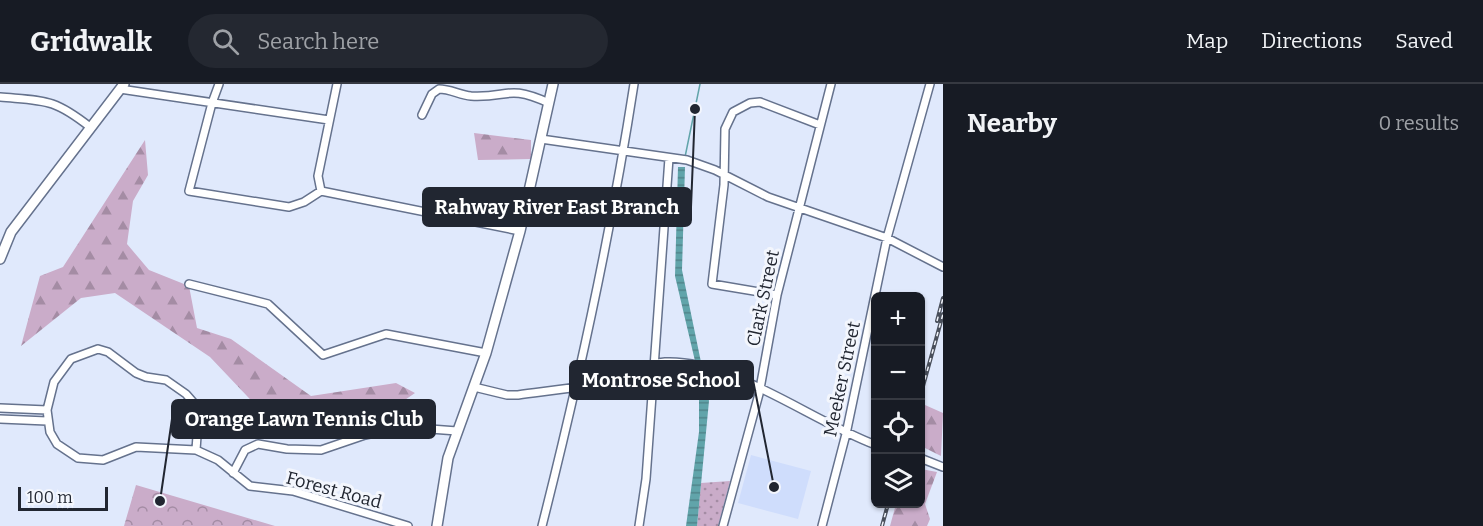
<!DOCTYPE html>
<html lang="en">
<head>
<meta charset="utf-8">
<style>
  body { margin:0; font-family:Bitter,serif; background:#242831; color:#f1f3f6 }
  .controls { position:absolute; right:18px; bottom:18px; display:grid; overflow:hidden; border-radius:9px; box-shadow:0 2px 4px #0004 }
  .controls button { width:54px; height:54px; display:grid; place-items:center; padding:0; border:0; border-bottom:2px solid #363941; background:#171b24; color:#f1f3f6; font:30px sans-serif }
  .scale { position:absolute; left:18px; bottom:15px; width:90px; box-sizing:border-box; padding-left:6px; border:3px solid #212631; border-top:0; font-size:16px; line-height:21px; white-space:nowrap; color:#212631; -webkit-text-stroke:4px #f3f6fd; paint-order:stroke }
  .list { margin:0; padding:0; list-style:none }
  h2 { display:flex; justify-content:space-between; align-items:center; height:78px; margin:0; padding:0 24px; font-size:26px }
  h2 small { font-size:20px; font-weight:400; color:#9ea1a6 }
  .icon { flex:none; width:33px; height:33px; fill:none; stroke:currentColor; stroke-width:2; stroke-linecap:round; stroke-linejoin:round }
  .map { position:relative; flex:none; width:943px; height:442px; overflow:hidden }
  header { display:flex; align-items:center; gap:36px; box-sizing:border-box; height:84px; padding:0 30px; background:#171b24; border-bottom:2px solid #363941 }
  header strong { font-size:28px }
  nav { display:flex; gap:33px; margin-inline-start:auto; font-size:21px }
  .search { width:420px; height:54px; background:#242831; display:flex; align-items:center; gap:15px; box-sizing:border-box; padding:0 21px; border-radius:33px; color:#9ea1a6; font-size:22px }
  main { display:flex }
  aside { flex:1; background:#171b24 }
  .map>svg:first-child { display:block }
  .built { fill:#cfddfc }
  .grass { fill:url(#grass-dots) }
  .forest { fill:url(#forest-firs) }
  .park { fill:url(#park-crowns) }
  .water { fill:url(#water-rules) }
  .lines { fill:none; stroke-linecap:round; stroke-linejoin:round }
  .stream { stroke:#61a4aa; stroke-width:1.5 }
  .street-casing { stroke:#65728d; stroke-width:10 }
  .secondary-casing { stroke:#65728d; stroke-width:12 }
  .street { stroke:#fff; stroke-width:7 }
  .secondary { stroke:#fff; stroke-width:9 }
  .rail-casing { stroke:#494f5b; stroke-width:4 }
  .rail { stroke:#f3f6fd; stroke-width:1.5; stroke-dasharray:4.5; stroke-linecap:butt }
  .labels { text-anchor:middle; stroke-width:6; stroke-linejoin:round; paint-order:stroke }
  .street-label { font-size:18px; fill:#212631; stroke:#f3f6fd }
  .leader { fill:none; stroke:#212631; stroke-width:2 }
  .callout-dot { fill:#212631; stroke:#f3f6fd; stroke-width:2 }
  .callout { fill:#212631; stroke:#212631; stroke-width:2 }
  .callout-label { font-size:20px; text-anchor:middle; font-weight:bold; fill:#fff }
</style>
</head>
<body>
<header>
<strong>Gridwalk</strong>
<div class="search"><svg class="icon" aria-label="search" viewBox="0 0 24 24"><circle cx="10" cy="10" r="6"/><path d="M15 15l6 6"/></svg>Search here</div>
<nav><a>Map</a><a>Directions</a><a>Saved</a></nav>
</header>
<main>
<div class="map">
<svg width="943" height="442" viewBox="0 0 943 442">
  <defs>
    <pattern id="grass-dots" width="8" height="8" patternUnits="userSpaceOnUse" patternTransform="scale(1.5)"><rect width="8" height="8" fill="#caacc9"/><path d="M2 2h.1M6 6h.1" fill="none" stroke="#a48ca4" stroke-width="1.8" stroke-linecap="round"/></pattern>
    <pattern id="forest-firs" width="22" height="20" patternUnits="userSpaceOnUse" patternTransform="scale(1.5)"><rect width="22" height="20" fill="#caacc9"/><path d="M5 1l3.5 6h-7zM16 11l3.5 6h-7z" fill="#a48ca4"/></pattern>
    <pattern id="park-crowns" width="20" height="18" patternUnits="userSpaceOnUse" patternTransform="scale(1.5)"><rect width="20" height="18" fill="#caacc9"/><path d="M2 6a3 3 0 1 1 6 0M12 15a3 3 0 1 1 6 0" fill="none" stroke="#a48ca4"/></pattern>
    <pattern id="water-rules" width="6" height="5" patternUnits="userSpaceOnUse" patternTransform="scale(1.5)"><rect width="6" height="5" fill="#61a4aa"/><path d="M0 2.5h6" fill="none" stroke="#50858b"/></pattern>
  </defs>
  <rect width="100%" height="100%" fill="#e0e9fc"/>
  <path class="built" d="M751,371L811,387L798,435L738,419Z"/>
  <path class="grass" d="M730,397L718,442H697L701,399Z"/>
  <path class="forest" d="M474,49L531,56V75L478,76Z
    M145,56L148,91L133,117L127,160L149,186L189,202L197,244L231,255L311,312L396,299L415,309L370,340L351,330L265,331L210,273L115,209L81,214L21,262L40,192L63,183Z
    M925,321L943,329L941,372L921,362Z
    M921,385L937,388L925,420L930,435L927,442H890L896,420H920Z"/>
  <path class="park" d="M136,401L275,442H124Z"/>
  <path class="water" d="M678,83H685L682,186L709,317L697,442H686L699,348V294L675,192Z"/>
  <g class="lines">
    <path class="stream" d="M685,73L700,0"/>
    <defs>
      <path id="street" d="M219,0L212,19L189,107L289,123L304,118L321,107L520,147
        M120,5L329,36
        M0,13C45,17 53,14 90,43
        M422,31L432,10L439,5C450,5 460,11 471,12C510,14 506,0 549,19
        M541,55L687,76L715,86L768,113L887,154L943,183
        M321,107L318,92L337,0
        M189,200L268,220L323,271L386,250L486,269
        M777,211L712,200L724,101L725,45L733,28L750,19L760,18L820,41
        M474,303L507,311H518C553,306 592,303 626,292C639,287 650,279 665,278C732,275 811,337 876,361
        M0,324L47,326
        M0,335L47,337
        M196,366L198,338L193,318L186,310L166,296L146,293L136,289L108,268L98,265L71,275L54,298L47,326L50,348L57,360L78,374L103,376L136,363L196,366L218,376L250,402L293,407L408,442
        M920,374L943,383
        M233,389L245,366L258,360L287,365L321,366L365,351L404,343L457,347
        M542,442C579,296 611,149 634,0
        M639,442L646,395L669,74
        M723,442L759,310L777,211L831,0
        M822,442L846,350L887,154L930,0"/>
      <path id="secondary" d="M0,175L11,148L124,0
        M437,442L448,374L486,269L520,147L553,0"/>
    </defs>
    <use href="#street" class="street-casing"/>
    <use href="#secondary" class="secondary-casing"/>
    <use href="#street" class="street"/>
    <use href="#secondary" class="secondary"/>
    <defs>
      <path id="rail" d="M937,237L943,214
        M920,313L943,230
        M882,442L888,420"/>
    </defs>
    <use href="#rail" class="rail-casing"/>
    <use href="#rail" class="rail"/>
  </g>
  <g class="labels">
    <g class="street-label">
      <text transform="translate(763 214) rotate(-78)" y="6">Clark Street</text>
      <text transform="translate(842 295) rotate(-78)" y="6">Meeker Street</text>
      <text transform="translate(334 406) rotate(15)" y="6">Forest Road</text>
    </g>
  </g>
  <path class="leader" d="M695 25L691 123M774 403L753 296M160 417L172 335"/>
  <g class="callout-dot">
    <circle cx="695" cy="25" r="6"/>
    <circle cx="774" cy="403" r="6"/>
    <circle cx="160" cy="417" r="6"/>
  </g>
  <g class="callout">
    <rect x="423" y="104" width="268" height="38" rx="6"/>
    <rect x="570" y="277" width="183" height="38" rx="6"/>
    <rect x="172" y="316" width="263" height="38" rx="6"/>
  </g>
  <g class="callout-label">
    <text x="557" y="130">Rahway River East Branch</text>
    <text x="661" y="303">Montrose School</text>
    <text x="304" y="342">Orange Lawn Tennis Club</text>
  </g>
</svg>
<div class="controls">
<button>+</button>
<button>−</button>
<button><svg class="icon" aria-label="locate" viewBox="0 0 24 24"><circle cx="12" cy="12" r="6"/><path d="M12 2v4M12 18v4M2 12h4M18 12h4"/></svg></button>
<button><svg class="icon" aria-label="layers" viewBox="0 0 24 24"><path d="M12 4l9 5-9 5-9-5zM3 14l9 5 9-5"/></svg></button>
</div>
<div class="scale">100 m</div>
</div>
<aside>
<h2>Nearby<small>0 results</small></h2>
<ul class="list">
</ul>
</aside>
</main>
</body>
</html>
